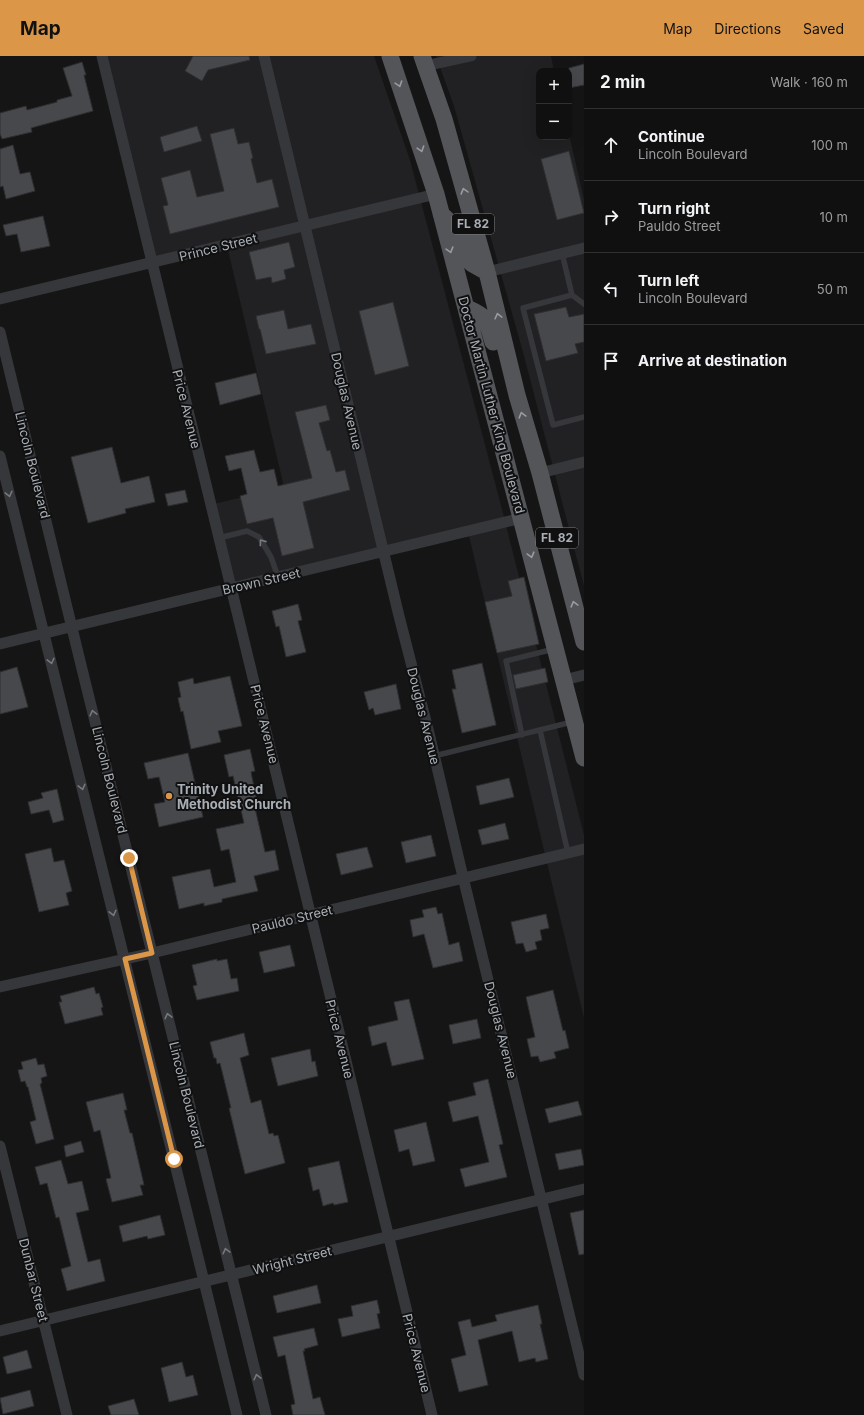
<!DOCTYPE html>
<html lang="en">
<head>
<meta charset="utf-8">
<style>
  body { margin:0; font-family:Inter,sans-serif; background:#1e1e1e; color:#f1f3f6 }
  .controls { position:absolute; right:12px; top:12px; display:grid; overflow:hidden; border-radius:8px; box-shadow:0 4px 16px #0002 }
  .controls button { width:36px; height:36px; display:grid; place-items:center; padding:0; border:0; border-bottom:1px solid #303030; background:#101010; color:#f1f3f6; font:20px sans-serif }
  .stop { position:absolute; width:12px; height:12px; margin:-9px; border:3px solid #db9648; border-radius:50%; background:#fff }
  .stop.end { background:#db9648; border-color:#fff; box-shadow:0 1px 4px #0008 }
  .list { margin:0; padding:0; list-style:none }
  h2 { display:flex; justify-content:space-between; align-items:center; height:52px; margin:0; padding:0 16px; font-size:17px }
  h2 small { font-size:13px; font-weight:400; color:#9c9d9f }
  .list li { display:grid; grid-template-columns:26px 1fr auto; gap:12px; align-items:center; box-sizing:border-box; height:72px; padding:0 16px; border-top:1px solid #303030 }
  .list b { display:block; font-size:15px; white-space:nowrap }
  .list p { margin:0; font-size:13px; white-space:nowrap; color:#9c9d9f }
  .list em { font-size:13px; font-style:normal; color:#9c9d9f }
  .icon { flex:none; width:22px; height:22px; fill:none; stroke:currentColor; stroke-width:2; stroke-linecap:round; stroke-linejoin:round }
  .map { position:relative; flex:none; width:584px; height:1359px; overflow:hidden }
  header { display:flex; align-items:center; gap:24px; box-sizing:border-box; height:56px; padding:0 20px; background:#db9648; color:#111 }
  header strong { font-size:19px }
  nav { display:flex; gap:22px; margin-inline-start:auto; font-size:14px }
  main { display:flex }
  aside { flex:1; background:#101010 }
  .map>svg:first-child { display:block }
  .built { fill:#212123 }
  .building { fill:#47484b; stroke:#2f2f32 }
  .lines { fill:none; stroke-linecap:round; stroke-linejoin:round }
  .lane { stroke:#36373b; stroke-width:5.5 }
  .street { stroke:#36373b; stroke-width:11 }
  .primary { stroke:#535559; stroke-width:17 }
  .oneway { stroke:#979ca3 }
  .oneway2 { stroke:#75787e }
  .route { stroke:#db9648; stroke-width:5 }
  .poi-dot { fill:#db9648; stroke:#101011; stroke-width:1.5 }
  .labels { text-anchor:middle; stroke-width:4; stroke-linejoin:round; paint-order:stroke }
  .shield { fill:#101011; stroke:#7a7f84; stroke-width:1 }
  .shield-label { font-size:12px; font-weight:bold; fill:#a8aeb5 }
  .street-label { font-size:13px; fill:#a8aeb5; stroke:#101011 }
  .poi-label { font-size:13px; font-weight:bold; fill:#a8aeb5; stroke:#101011; text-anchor:start }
</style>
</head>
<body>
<header>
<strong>Map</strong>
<nav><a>Map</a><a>Directions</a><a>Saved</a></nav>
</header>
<main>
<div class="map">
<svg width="584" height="1359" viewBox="0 0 584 1359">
  <rect width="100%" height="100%" fill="#151516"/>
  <path class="built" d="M106,0H374L410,104L503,457L584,779V962L469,480L235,535L214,448L284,431L227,190L156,207Z
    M436,0H551L554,15H539V81H569V78L584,143V530L524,300L454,50Z"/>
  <path class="building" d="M193,0H249L250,4L208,14L202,25L185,15Z
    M82,6L86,19H84L93,55L31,72L32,76L2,83L0,78V57L26,50L27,54L57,46V44L72,40L63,12Z
    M584,8V29L569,32V12Z
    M197,70L202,85L164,96L160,81Z
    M234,72L238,88L249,86L253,102L251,103L257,127L272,123L279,151L170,178L163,150L168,149L161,122L190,114L197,141L224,135L210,78Z
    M13,89L20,118L30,116L35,135L6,143L3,130L0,131V93Z
    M569,95L584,157L557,164L541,103Z
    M43,160L50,190L21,196L17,178L6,180L3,169Z
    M289,186L295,211L284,214L286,223L272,227L271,221L256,224L249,196Z
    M393,246L409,310L375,319L359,255Z
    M566,251L569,261L584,258V286L575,288L578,297L546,305L534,258Z
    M284,254L288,273L311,268L316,288L266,298L260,273H259L256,260Z
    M256,317L261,338L220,349L215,327Z
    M326,349L330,364L319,367L327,395L330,394L336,416L345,414L350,434L303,446L314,492L282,500L273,462L247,468L240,440L247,438L241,412L229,415L225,400L254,394L260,416L274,413L278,430L312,422L295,356Z
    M112,391L121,427L149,420L155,446L125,453L126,457L88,467L71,401Z
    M185,434L188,446L168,450L165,438Z
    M524,521L539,588L497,597L485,546L512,540L508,525Z
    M298,548L302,564L298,565L306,596L286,601L279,570L276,571L272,555Z
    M482,607L496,669L462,677L452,633H456L452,614Z
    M17,611L28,651L0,658V616Z
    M545,612L548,626L516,633L513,619Z
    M230,620L242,670L218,675L221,686L191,693L183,655L181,656L178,642L181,641L178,626L193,622L194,628Z
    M396,628L401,653L375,659L373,652L369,654L364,636Z
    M250,693L255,715L251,716L258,751L255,752L265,796L275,794L279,814L254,820L258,835L222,843V846L204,850V847L179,853L172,821L210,813L214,831L236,826L229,793L221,795L216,773L244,767L233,720L229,721L224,699Z
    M188,697L203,761L159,771L154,748L165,746L159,721L148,723L144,707Z
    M509,722L514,741L480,749L476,730Z
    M57,733L64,764L53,767L49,754L31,758L28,746L43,742L41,737Z
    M505,767L509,783L482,789L478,774Z
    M431,779L436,800L406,807L401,786Z
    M367,791L373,811L341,819L336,798Z
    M51,792L54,806L64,804L72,835L66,837L69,849L39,856L25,798Z
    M436,851L438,858L442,857L449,889L459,886L463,905L433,912L424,878L413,881L410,864L424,861L422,854Z
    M546,858L549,872L540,874L542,884L535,886L537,893L526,896L523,887L516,888L511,866Z
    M290,889L295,910L264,917L259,896Z
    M217,903V905L227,903L231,923L237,922L239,935L197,944L193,930L197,929L192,909Z
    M94,931L96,938L99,937L103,951L101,952L103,959L65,968L59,946H62L60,940Z
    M553,934L563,975L565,974L569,992L554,996L556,1002L540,1006L538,1000L531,1001L527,983L535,981L526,941Z
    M409,943L424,1003L392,1010L386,986L372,990L368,971L398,964L394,946Z
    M477,963L481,982L453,988L449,969Z
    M244,977L249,999L240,1002L251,1047L261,1044L269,1078L273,1077L274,1080L278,1079L285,1107L245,1118L229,1052H231L220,1007L217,1008L216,1002H214L210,986Z
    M310,993L312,1006L315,1005L318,1020L278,1030L271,1002Z
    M36,1002L38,1009L44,1008L47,1020L41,1022L42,1027L40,1028L54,1083L36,1088L30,1066L36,1064L28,1031H27L25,1025L21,1026L18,1014L23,1013L21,1006Z
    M488,1023L503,1088L499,1089L507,1121L465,1131L460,1113L489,1106L478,1060L453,1066L448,1046L476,1039L473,1027Z
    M123,1037L127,1054H124L130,1077H132L144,1129H140L143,1139L112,1146L106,1123L111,1122L100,1074L94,1076L86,1046Z
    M578,1045L582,1059L549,1067L545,1053Z
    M426,1066L435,1105L413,1110L409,1093L399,1096L394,1074Z
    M81,1085L84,1096L66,1101L64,1090Z
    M581,1093L584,1109L559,1114L555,1098Z
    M61,1104L68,1128L82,1125L89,1154L76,1157L88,1206L100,1203L105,1225L67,1235L61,1213L71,1210L59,1161L56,1162L47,1127L40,1129L35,1111Z
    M339,1105L348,1146L334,1149L333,1147L323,1150L319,1133L313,1135L308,1112Z
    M584,1154V1198L579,1199L570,1157Z
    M160,1159L165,1179L148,1183L147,1180L123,1186L119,1170Z
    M317,1229L321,1247L277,1257L273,1240Z
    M377,1244L380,1257L377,1258L380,1272L342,1281L338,1263L353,1260L351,1250Z
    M538,1249L542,1268H540L548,1303L536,1306L535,1302L519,1306L512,1275L478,1284L488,1329L459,1336L451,1303L466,1299L458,1266L470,1263L472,1271L497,1265L495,1259Z
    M314,1272L318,1289L304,1293L305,1295H303L313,1343L320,1341L325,1359H293L291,1349L295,1348L285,1299L278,1301L273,1281Z
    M27,1294L32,1312L7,1318L3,1301Z
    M182,1306L186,1321L193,1319L198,1339L169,1346L161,1312Z
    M30,1334L34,1350L3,1358L0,1342Z
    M134,1343L139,1359H111L108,1350Z"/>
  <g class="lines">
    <path class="lane" d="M562,197L572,239L523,252L553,369L584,361
      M572,239L584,248
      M219,482L247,475L259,481L271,501L278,521
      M540,674L568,797
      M522,679L506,605L554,593
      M434,700L572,666"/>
    <path class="street" d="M102,0L432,1359
      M264,0L399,560L428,673L463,821L584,1319
      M425,10L471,0
      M487,216L584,192
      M0,243L436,138
      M0,276L82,613L266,1359
      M0,400L237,1359
      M540,417L584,406
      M0,588L522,462
      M564,624L584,619
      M0,931L152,897L584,793
      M0,1090L67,1359
      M0,1275L584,1133"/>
    <path class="primary" d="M390,0L436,138L584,702
      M422,0L444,63L487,216L517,339L540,417L584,586
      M441,158L460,176L471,207L487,216
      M467,252C489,262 486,263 493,286"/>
  </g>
  <defs><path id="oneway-chevron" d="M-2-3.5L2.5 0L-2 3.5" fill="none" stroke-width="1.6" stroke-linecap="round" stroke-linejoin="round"/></defs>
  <g class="oneway">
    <use href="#oneway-chevron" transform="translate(399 28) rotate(72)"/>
    <use href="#oneway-chevron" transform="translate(421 93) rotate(72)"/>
    <use href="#oneway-chevron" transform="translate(464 135) rotate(-106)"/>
    <use href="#oneway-chevron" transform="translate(450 194) rotate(74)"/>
    <use href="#oneway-chevron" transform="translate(498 260) rotate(-104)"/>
    <use href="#oneway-chevron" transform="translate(522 359) rotate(-105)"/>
    <use href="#oneway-chevron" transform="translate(531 499) rotate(75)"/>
    <use href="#oneway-chevron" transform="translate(574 548) rotate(-105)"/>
  </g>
  <g class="oneway2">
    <use href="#oneway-chevron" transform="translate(9 438) rotate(76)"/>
    <use href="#oneway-chevron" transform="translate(262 486) rotate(-125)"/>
    <use href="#oneway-chevron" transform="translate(51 605) rotate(76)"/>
    <use href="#oneway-chevron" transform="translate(93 657) rotate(-104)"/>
    <use href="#oneway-chevron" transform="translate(82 731) rotate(76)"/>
    <use href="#oneway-chevron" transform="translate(113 857) rotate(76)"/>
    <use href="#oneway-chevron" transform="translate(168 960) rotate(-104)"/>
    <use href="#oneway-chevron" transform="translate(226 1195) rotate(-104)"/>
    <use href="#oneway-chevron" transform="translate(257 1321) rotate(-103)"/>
  </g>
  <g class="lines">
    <path class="route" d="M129,802L152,897L125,903L174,1103"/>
  </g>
  <circle class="poi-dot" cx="169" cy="740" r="4"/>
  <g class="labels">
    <g class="shield">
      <rect x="452" y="158" width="42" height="20" rx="3"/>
      <rect x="536" y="472" width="42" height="20" rx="3"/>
    </g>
    <g class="shield-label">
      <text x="473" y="172">FL 82</text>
      <text x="557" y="486">FL 82</text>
    </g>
    <g class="street-label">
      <text transform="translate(218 191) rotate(-14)" y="5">Prince Street</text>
      <text transform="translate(347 345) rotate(77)" y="5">Douglas Avenue</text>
      <text transform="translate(492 349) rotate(75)" y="5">Doctor Martin Luther King Boulevard</text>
      <text transform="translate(187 353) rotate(76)" y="5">Price Avenue</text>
      <text transform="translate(33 409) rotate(76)" y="5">Lincoln Boulevard</text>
      <text transform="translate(261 525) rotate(-13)" y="5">Brown Street</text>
      <text transform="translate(424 660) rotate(76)" y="5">Douglas Avenue</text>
      <text transform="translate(265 668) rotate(76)" y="5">Price Avenue</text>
      <text transform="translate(110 724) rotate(76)" y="5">Lincoln Boulevard</text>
      <text transform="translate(292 863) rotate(-14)" y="5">Pauldo Street</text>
      <text transform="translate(501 974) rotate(76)" y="5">Douglas Avenue</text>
      <text transform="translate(340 983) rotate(76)" y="5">Price Avenue</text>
      <text transform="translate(187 1039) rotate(76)" y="5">Lincoln Boulevard</text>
      <text transform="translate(292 1204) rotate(-14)" y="5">Wright Street</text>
      <text transform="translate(34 1224) rotate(76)" y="5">Dunbar Street</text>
      <text transform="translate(417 1297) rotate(76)" y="5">Price Avenue</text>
    </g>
    <g class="poi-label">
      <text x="177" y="738">Trinity United<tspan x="177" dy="15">Methodist Church</tspan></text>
    </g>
  </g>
</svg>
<div class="controls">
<button>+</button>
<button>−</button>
</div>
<div class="stop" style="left:174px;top:1103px"></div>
<div class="stop end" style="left:129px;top:802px"></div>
</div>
<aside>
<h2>2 min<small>Walk · 160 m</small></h2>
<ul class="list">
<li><svg class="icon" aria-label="ahead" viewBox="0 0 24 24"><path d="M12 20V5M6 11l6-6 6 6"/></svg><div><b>Continue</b><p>Lincoln Boulevard</p></div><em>100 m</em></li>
<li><svg class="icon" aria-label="right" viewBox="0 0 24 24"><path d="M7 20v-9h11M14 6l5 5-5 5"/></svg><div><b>Turn right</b><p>Pauldo Street</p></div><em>10 m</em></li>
<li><svg class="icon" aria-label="left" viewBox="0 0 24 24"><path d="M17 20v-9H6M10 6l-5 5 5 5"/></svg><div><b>Turn left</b><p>Lincoln Boulevard</p></div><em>50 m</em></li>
<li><svg class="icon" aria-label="arrive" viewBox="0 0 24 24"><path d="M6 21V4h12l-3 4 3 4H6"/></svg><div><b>Arrive at destination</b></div></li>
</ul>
</aside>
</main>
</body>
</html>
